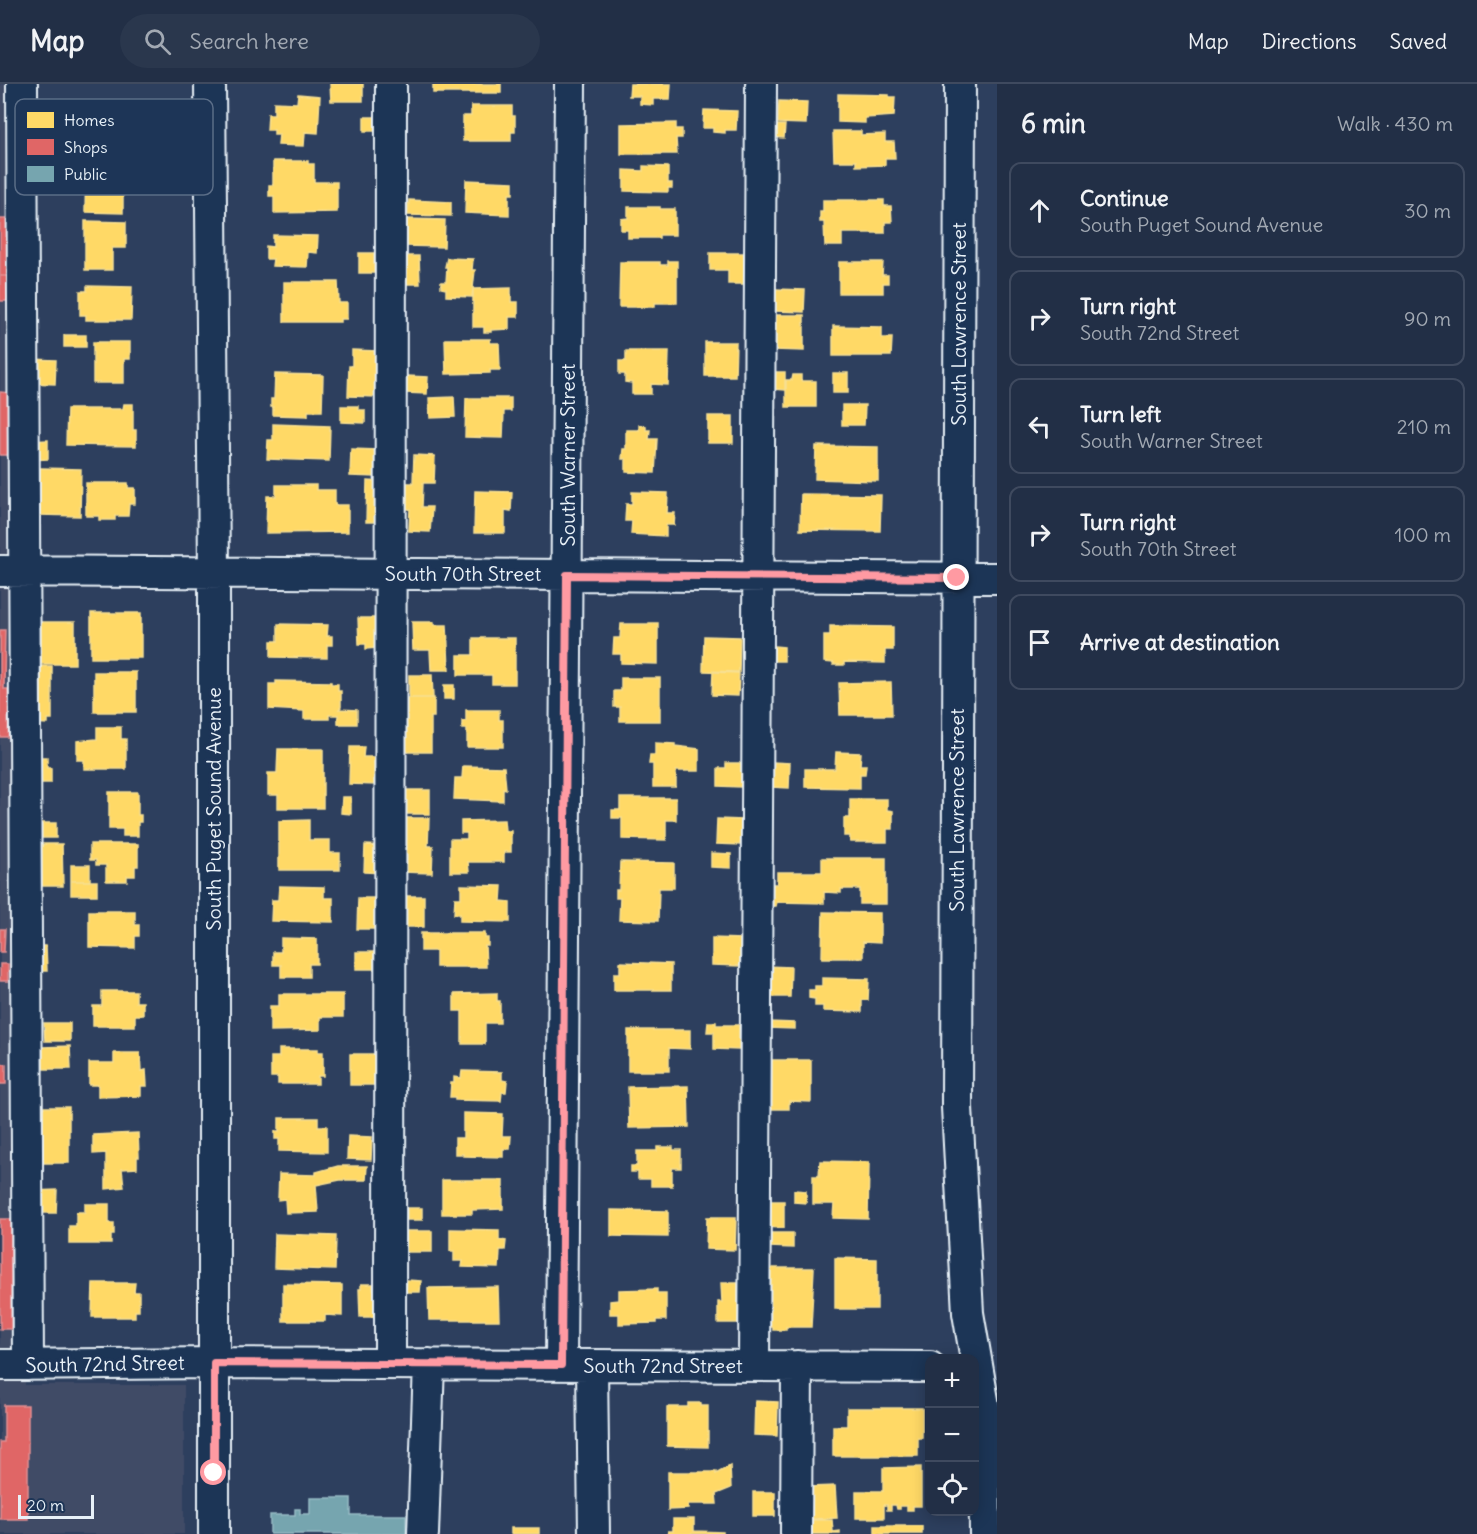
<!DOCTYPE html>
<html lang="en">
<head>
<meta charset="utf-8">
<style>
  body { margin:0; font-family:Delius,sans-serif; background:#2a374d; color:#f1f3f6 }
  .controls { position:absolute; right:18px; bottom:18px; display:grid; overflow:hidden; border-radius:12px; box-shadow:0 3px 15px #0003 }
  .controls button { width:54px; height:54px; display:grid; place-items:center; padding:0; border:0; border-bottom:2px solid #3f4a5f; background:#222f46; color:#f1f3f6; font:30px sans-serif }
  .scale { position:absolute; left:18px; bottom:15px; width:76px; box-sizing:border-box; padding-left:6px; border:3px solid #e8f1f8; border-top:0; font-size:16px; line-height:21px; white-space:nowrap; color:#e8f1f8; -webkit-text-stroke:4px #1d3557; paint-order:stroke }
  .stop { position:absolute; width:18px; height:18px; margin:-14px; border:4px solid #ff9aa2; border-radius:50%; background:#fff }
  .stop.end { background:#ff9aa2; border-color:#fff; box-shadow:0 2px 6px #0008 }
  .list { margin:0; padding:0; list-style:none }
  h2 { display:flex; justify-content:space-between; align-items:center; height:78px; margin:0; padding:0 24px; font-size:26px }
  h2 small { font-size:20px; font-weight:400; color:#a2a9b3 }
  .list li { display:grid; grid-template-columns:39px 1fr auto; gap:18px; align-items:center; box-sizing:border-box; height:96px; margin:0 12px 12px; padding:0 12px; border:2px solid #3f4a5f; border-radius:12px }
  .list b { display:block; font-size:22px; white-space:nowrap }
  .list p { margin:0; font-size:20px; white-space:nowrap; color:#a2a9b3 }
  .list em { font-size:20px; font-style:normal; color:#a2a9b3 }
  .icon { flex:none; width:33px; height:33px; fill:none; stroke:currentColor; stroke-width:2; stroke-linecap:round; stroke-linejoin:round }
  .map { position:relative; flex:none; width:997px; height:1450px; overflow:hidden }
  header { display:flex; align-items:center; gap:36px; box-sizing:border-box; height:84px; padding:0 30px; background:#222f46; border-bottom:2px solid #3f4a5f }
  header strong { font-size:28px }
  nav { display:flex; gap:33px; margin-inline-start:auto; font-size:21px }
  .search { width:420px; height:54px; background:#2a374d; display:flex; align-items:center; gap:15px; box-sizing:border-box; padding:0 21px; border-radius:33px; color:#a2a9b3; font-size:22px }
  main { display:flex }
  aside { flex:1; background:#222f46 }
  .map>svg:first-child { display:block }
  .built { fill:#404b66 }
  .homes { fill:#ffd966; stroke:#f8e092; stroke-width:1.5 }
  .shops { fill:#e06666; stroke:#e29092; stroke-width:1.5 }
  .public { fill:#76a5af; stroke:#98bcc5; stroke-width:1.5 }
  .lines { fill:none; stroke-linecap:round; stroke-linejoin:round }
  .minor-casing { stroke:#e8f1f8; stroke-width:34 }
  .minor { stroke:#1d3557; stroke-width:30 }
  .route { stroke:#ff9aa2; stroke-width:8 }
  .labels { text-anchor:middle; stroke-width:6; stroke-linejoin:round; paint-order:stroke }
  .street-label { font-size:20px; fill:#e8f1f8; stroke:#1d3557 }
  .key { fill:#1d3557; stroke:#5a6d87; stroke-width:1.5 }
  .key-label { font-size:16px; fill:#e8f1f8 }
</style>
</head>
<body>
<header>
<strong>Map</strong>
<div class="search"><svg class="icon" aria-label="search" viewBox="0 0 24 24"><circle cx="10" cy="10" r="6"/><path d="M15 15l6 6"/></svg>Search here</div>
<nav><a>Map</a><a>Directions</a><a>Saved</a></nav>
</header>
<main>
<div class="map">
<svg width="997" height="1450" viewBox="0 0 997 1450">
  <rect width="100%" height="100%" fill="#2d3f5e"/>
  <filter id="ink" filterUnits="userSpaceOnUse"><feTurbulence type="fractalNoise" baseFrequency=".0167" numOctaves="2"/><feDisplacementMap in="SourceGraphic" scale="12" xChannelSelector="R" yChannelSelector="G"/><feConvolveMatrix kernelMatrix="1 2 1 2 8 2 1 2 1" color-interpolation-filters="sRGB"/></filter>
  <g filter="url(#ink)">
    <path class="built" d="M0,0H17L25,1301H184V1450H0Z"/>
    <path class="homes" d="M330,0H363V17H331Z
      M433,0H501V9H433Z
      M630,0H671L670,15H653V21L640,20V12H629Z
      M298,10L320,12L318,49L305,48L304,62L278,61L279,50H274V46H267L268,30H274V18L297,19Z
      M838,10L889,11V13H895L894,32L865,34V39L838,38Z
      M779,17L807,18L806,40L778,39Z
      M471,22H512V32H515V48H511V57H463V32H471Z
      M704,26L737,27L736,46H725V49L713,48V44H703Z
      M364,33H379V47H364Z
      M676,39V45H682V54H676L677,70H621V40Z
      M768,41H785L784,54L767,53Z
      M833,47H861V51L885,50V58H894L895,74H885V81L856,82V77H834Z
      M273,77H308V80H314V98H337V128L274,129V112H269V101H273Z
      M86,79L114,80V102H123V129L85,128Z
      M643,82L668,83V99H672V104H668V108L624,107V86L643,87Z
      M466,96L513,98V110H509V131L465,129Z
      M409,116L451,118V132L408,131Z
      M823,116H884V122H891L892,138H885V149H842V162H825L824,138H820V128H823Z
      M628,123H660V125H675V151H659V154H628V146H621V135L628,134Z
      M406,135L445,136L444,163L405,162Z
      M85,137L126,138V164H112V186H85Z
      M273,151L318,152L317,169L308,168L307,183L272,182L273,175H266V162L273,163Z
      M359,169H374V189H359Z
      M710,169H744V200H728V186H710Z
      M404,172H419L420,200H404Z
      M447,174L473,175L472,186H475L472,213L446,212V205L441,204V198H446L447,183H445Z
      M668,177H677V219H655V223H619L620,178H660V181H668Z
      M839,178H883L882,191H888V199H883V209H839Z
      M284,198H338L339,219H347V235H340V238H284Z
      M87,202L132,203L131,236H86V231H80V207H87Z
      M511,204V218H518V233H509V245L491,246V248H484V243H473V205Z
      M775,205L805,206L804,228L775,227Z
      M774,231H804V267L774,266Z
      M833,242L882,243V254H892L891,272H833Z
      M64,251H86V263H64Z
      M445,255H490V259H499L500,286H490V289L446,290Z
      M93,258H130V275H124V299H93Z
      M705,258H736L735,292H705Z
      M352,266L378,267L377,313L348,312L349,282H352Z
      M626,267H669L668,301L651,300V310H632V299L625,298V290H619V277H626Z
      M29,275L56,276L55,300L28,299Z
      M775,288H785V306L774,305Z
      M833,289H848V309H833Z
      M275,290L323,291L322,327H308V332L273,331V323H271V315H274Z
      M793,291H801V297H816V323H786V296H792Z
      M407,292L428,293L427,310L406,309Z
      M454,313L455,333L430,334L429,314Z
      M466,314H511V327H504L503,354L465,353Z
      M124,320H133V346H136V362L66,361L67,325H123Z
      M842,321H865L864,341H842Z
      M341,322H358V326H365V339L341,338Z
      M708,332H733V359H708Z
      M273,340L330,342L329,377L267,375L268,356H273Z
      M639,341L646,342V346H650L649,355H657L655,389L626,388V375H622L623,365H626V346H639Z
      M48,356V375L28,376V357Z
      M816,362L878,363V397L815,395Z
      M351,365L378,366L377,393L350,392Z
      M414,371L435,372L434,399H423L422,423H432L430,448L409,447L410,425H405L406,399H413Z
      M40,384L81,385L80,432L39,431Z
      M367,397L385,398V438H366Z
      M86,399H128V404H135V420H129L128,432H115V436H99V432H86Z
      M276,401H316V406H335V421H348V448L266,449L267,412H276Z
      M475,407L512,408L511,427L505,426V449H474Z
      M632,408L668,409L667,429H675L674,441H666V452L631,450L632,437H625L626,420H632Z
      M801,410L881,411L880,447L800,446Z
      M91,529H141V574H91Z
      M358,534H381L377,564L366,565V560H359Z
      M41,538H75V580H41Z
      M412,538H434V541H447L449,586H431L430,566H413Z
      M649,539H658V580L621,579V570H613L614,554H620L621,540H649Z
      M278,540L328,541L327,552H332V561H327V574L271,573V557H278Z
      M830,542L893,543V566H885V579L844,578V581H833L834,579L824,578V551H830Z
      M704,552L740,553L739,588L703,587Z
      M473,554H515V600H492V591H458V571H473Z
      M774,562L784,563V577H773Z
      M30,582H52V635H48V640L29,639Z
      M94,588H136V628H94Z
      M713,588L739,589L738,612L712,611Z
      M409,591H432L433,614H409Z
      M621,594H660V637H620V623H614V607H621Z
      M276,597L331,598V600H338V607H341V623L339,625L357,626V640H338V631H329V635H304V627L269,625V600H276Z
      M891,598L892,631H840L839,599Z
      M444,601H454V615H444Z
      M406,614H434V633H431V668H406Z
      M466,626H499V636H503V663H467V645H462V637H466Z
      M97,643H121V655H126V685H84V676H77V657L97,655Z
      M655,659L675,660V662L699,665V687H676V703H653V680H649L650,671H655Z
      M350,663H364L363,673H376V701L349,700Z
      M278,665H323V724H278V711H268V689H277Z
      M836,668L861,669L860,681H866L865,690H860V704L805,703V685H835Z
      M28,673H47V684H51V699H28Z
      M772,678L790,679L789,704L771,703Z
      M726,679H742L741,703L718,702V684H726Z
      M463,682L504,683L506,705L503,704V717L454,715L455,694H462Z
      M406,706H430V730H406Z
      M109,708H138V731H141V738H138V752H123V745H109Z
      M342,713H351V730L341,729Z
      M620,714H676V736H666V756L622,755V734H612V726H620Z
      M850,715H887V726L893,727V745H887V758H850V752H844V734H850Z
      M406,734H429L428,762H433L432,789L401,788L402,761L405,762Z
      M717,735L743,736L742,761L716,760Z
      M309,736V756H330V769H340V786H279V737Z
      M504,736L505,747H511V768H504V778H468L469,788H450V755H467V749H461V737Z
      M35,739H56V754H35Z
      M32,760H62L63,802H32Z
      M90,760H138V782H135V792H127V797H106V781H96V776H90Z
      M365,761L387,762L386,789L364,788Z
      M711,769L731,770V784L711,783Z
      M822,774H886V820H860V805H841V809L824,808V819L777,818L776,822H765V800H777V788H822Z
      M620,778L674,779V804H659L658,837L619,836L620,814H616V806H619Z
      M71,781H90V797H71Z
      M71,797H97V811H71Z
      M461,801L502,802L501,817L510,818V838L460,837V830H454L455,814H461Z
      M279,802L324,803V814H333V838L271,837L272,816H278Z
      M398,812H424V843H398Z
      M358,814H381V845H357Z
      M89,827H135V841H139V852H135V864L89,863Z
      M823,828L880,829V859L863,858V874H822Z
      M421,849H485V854H488V862H485L486,883H436V867H421Z
      M281,854L317,855V880H309V893H281V881H273V868H281Z
      M712,854L742,855L741,882L712,881Z
      M31,862H46L47,887H31Z
      M356,868H374V885H356Z
      M620,878L671,880V906H614V889H620Z
      M765,882L791,883L790,913H764Z
      M822,894L869,895L868,916H862V928L823,927V922H815V915L809,914V906H815V902H822Z
      M102,907H136V918H143V931H135V942H93V922H102Z
      M497,909V917H500V939H485V960H462V927H454V910Z
      M279,910H343V933H320V946L270,947V922H279Z
      M708,938H716V941H739V966L714,965V948H707Z
      M768,938L795,939V945L767,944Z
      M44,939H70V957H45Z
      M628,946H690V965L669,964V987H628Z
      M70,962L71,985H43V963Z
      M279,965H318V968H323V992H318V1000H278V993H271V973H279Z
      M114,969H140L141,987L146,986L147,1002H141V1012L98,1013V1001H89V979H114Z
      M350,970H376V1001H350Z
      M767,976H811V1018L789,1017V1025H766Z
      M462,987L502,988V996L507,997L506,1008H502L501,1017L455,1016V1013H450L451,999H454V993L461,994Z
      M688,1002L689,1043L629,1044L628,1003Z
      M40,1023H69V1079H40Z
      M463,1029L503,1030L502,1052H511L510,1065H503V1073L463,1072V1070H455V1054H463Z
      M279,1034H318V1042H327V1068L279,1067V1055H275V1047H279Z
      M138,1049L139,1073H137V1084L122,1085L124,1103L106,1105V1069L93,1070V1051Z
      M348,1052L372,1053L371,1076L347,1075Z
      M657,1063H673V1066H681V1084H672V1102H651V1095H638V1088H631V1082H637V1067H657Z
      M820,1077L869,1078L868,1135L833,1134L834,1120H813V1092H819Z
      M338,1082H367L366,1096H340L316,1101L318,1128L286,1129L285,1115L278,1116L279,1090L316,1091V1088Z
      M442,1096H503V1125L472,1126V1130H442Z
      M57,1106L56,1129H31V1107Z
      M794,1106L806,1107V1119L794,1118Z
      M762,1117H784V1144L762,1143Z
      M85,1120H109V1139H114V1150H111V1160H69V1142H76V1128H85Z
      M407,1124H422V1136H407Z
      M611,1126L668,1127V1153L611,1152Z
      M707,1133H736L735,1166L706,1165Z
      M450,1145L499,1146V1156L506,1157L505,1166H500L499,1184L462,1183L463,1177H454V1167H450Z
      M406,1147H432V1168H406Z
      M771,1149H793V1164L770,1163Z
      M275,1150L336,1152L335,1186L274,1184Z
      M835,1174L877,1175V1225H835Z
      M769,1184H814L811,1243H786V1246H773V1243H769Z
      M407,1196L421,1197L420,1208H406Z
      M93,1199H135L134,1208H139V1227H135V1233H92Z
      M721,1199H738V1239H718V1218H722Z
      M283,1200L342,1201V1232L325,1231V1237H283Z
      M361,1200H373V1205L380,1204L381,1233H360L359,1205H361Z
      M498,1203L499,1236H429L428,1204Z
      M657,1205V1209H666V1236H656V1239L619,1240V1230H610V1217L619,1216V1206Z
      M755,1317L778,1318L777,1352L754,1351Z
      M688,1319H701V1322H708V1363L667,1362V1323H688Z
      M847,1324H922V1354H918V1372H833V1342H847Z
      M730,1382L731,1404L716,1410L717,1420H688V1425L668,1426V1388H716V1390Z
      M921,1383V1422H913V1426H907V1422H900V1425H897L896,1421H891V1426H887V1421H884V1434H856V1407H883V1384Z
      M835,1402L837,1434L812,1435V1427H810L809,1403Z
      M753,1408H775V1432H753Z
      M673,1435H694V1447L723,1448V1450H668V1447H673Z
      M811,1436H832L833,1448L840,1447V1450H811Z
      M875,1442H922V1450H875Z
      M511,1444H539V1450H511Z"/>
    <path class="shops" d="M0,135H13L11,192H0Z
      M0,192H11L10,217H0Z
      M0,308L10,309L9,371H0Z
      M0,546H5L4,605H8V653H0Z
      M0,845H5L4,868H0Z
      M0,880H8V897H0Z
      M0,980H6V1000H0Z
      M0,1135H11V1245H0Z
      M4,1321H28V1435H0V1358H4Z"/>
    <path class="public" d="M310,1414H351V1431H406V1450H270V1431H295V1425H300V1430H310Z"/>
    <g class="lines">
      <defs>
        <path id="minor" d="M22,0L28,1281
          M210,0L214,489V1450
          M960,0L957,1023L968,1229L984,1322L985,1450
          M0,487L997,494
          M390,1280L391,0
          M0,1281L214,1279L930,1283
          M561,1281L570,0
          M592,1281L594,1450
          M754,1282L761,0
          M423,1450L429,1280
          M796,1450L797,1282"/>
      </defs>
      <use href="#minor" class="minor-casing"/>
      <use href="#minor" class="minor"/>
    </g>
  </g>
  <g class="lines" filter="url(#ink)">
    <path class="route" d="M214,1389V1279L561,1281L567,491L957,494"/>
  </g>
  <g class="labels">
    <g class="street-label">
      <text transform="translate(959 240) rotate(-90)" y="7">South Lawrence Street</text>
      <text transform="translate(568 371) rotate(-90)" y="7">South Warner Street</text>
      <text x="463" y="497">South 70th Street</text>
      <text transform="translate(214 725) rotate(-90)" y="7">South Puget Sound Avenue</text>
      <text transform="translate(957 726) rotate(-90)" y="7">South Lawrence Street</text>
      <text transform="translate(105 1280) rotate(-1)" y="7">South 72nd Street</text>
      <text x="663" y="1289">South 72nd Street</text>
    </g>
  </g>
  <rect x="15" y="15" width="198" height="96" rx="9" class="key"/>
  <rect x="27" y="28" width="27" height="16" fill="#ffd966"/>
  <rect x="27" y="55" width="27" height="16" fill="#e06666"/>
  <rect x="27" y="82" width="27" height="16" fill="#76a5af"/>
  <g class="key-label">
    <text x="64" y="42">Homes</text>
    <text x="64" y="69">Shops</text>
    <text x="64" y="96">Public</text>
  </g>
</svg>
<div class="controls">
<button>+</button>
<button>−</button>
<button><svg class="icon" aria-label="locate" viewBox="0 0 24 24"><circle cx="12" cy="12" r="6"/><path d="M12 2v4M12 18v4M2 12h4M18 12h4"/></svg></button>
</div>
<div class="scale">20 m</div>
<div class="stop" style="left:214px;top:1389px"></div>
<div class="stop end" style="left:957px;top:494px"></div>
</div>
<aside>
<h2>6 min<small>Walk · 430 m</small></h2>
<ul class="list">
<li><svg class="icon" aria-label="ahead" viewBox="0 0 24 24"><path d="M12 20V5M6 11l6-6 6 6"/></svg><div><b>Continue</b><p>South Puget Sound Avenue</p></div><em>30 m</em></li>
<li><svg class="icon" aria-label="right" viewBox="0 0 24 24"><path d="M7 20v-9h11M14 6l5 5-5 5"/></svg><div><b>Turn right</b><p>South 72nd Street</p></div><em>90 m</em></li>
<li><svg class="icon" aria-label="left" viewBox="0 0 24 24"><path d="M17 20v-9H6M10 6l-5 5 5 5"/></svg><div><b>Turn left</b><p>South Warner Street</p></div><em>210 m</em></li>
<li><svg class="icon" aria-label="right" viewBox="0 0 24 24"><path d="M7 20v-9h11M14 6l5 5-5 5"/></svg><div><b>Turn right</b><p>South 70th Street</p></div><em>100 m</em></li>
<li><svg class="icon" aria-label="arrive" viewBox="0 0 24 24"><path d="M6 21V4h12l-3 4 3 4H6"/></svg><div><b>Arrive at destination</b></div></li>
</ul>
</aside>
</main>
</body>
</html>
